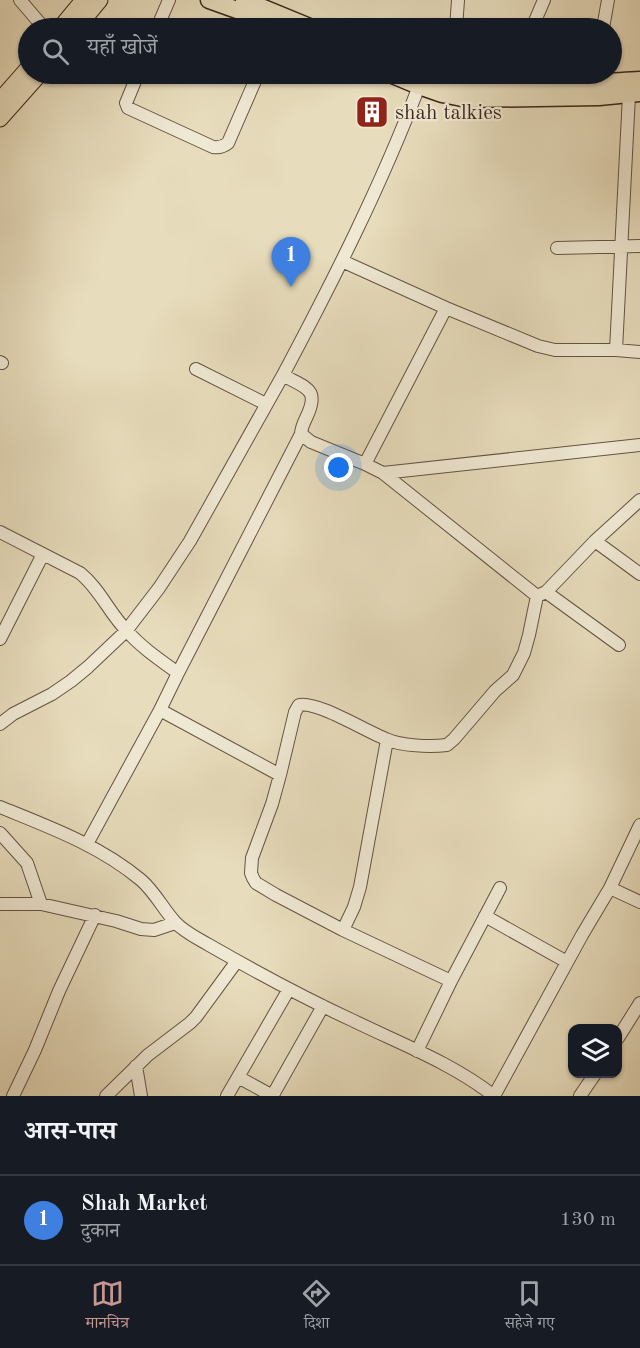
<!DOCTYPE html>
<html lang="hi">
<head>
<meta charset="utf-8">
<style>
  body { margin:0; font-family:"Old Standard TT","Noto Serif Devanagari",serif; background:#20242c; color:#f1f3f6 }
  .controls { position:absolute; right:18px; bottom:18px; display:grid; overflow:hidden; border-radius:12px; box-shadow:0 2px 4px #0004 }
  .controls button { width:54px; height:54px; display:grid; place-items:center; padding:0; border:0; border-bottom:2px solid #363941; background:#171b24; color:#f1f3f6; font:30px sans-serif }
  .you { position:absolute; left:339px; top:468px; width:21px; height:21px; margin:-15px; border:4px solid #fff; border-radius:50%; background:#1a73e8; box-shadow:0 0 0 9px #1a73e833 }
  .badge { display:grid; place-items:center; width:39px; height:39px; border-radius:50%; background:#c59692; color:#fff; font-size:20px; font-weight:700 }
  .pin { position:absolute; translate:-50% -50px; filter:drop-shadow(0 2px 3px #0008) }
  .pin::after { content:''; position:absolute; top:32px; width:21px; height:18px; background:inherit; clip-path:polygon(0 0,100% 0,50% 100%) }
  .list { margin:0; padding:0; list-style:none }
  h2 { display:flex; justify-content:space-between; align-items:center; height:78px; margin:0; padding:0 24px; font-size:26px }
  h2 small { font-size:20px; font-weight:400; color:#9ea1a6 }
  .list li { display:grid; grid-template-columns:39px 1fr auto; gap:18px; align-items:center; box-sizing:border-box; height:90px; padding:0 24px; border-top:2px solid #363941 }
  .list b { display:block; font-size:22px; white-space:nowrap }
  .list p { margin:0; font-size:20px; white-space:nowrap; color:#9ea1a6 }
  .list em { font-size:20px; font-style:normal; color:#9ea1a6 }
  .icon { flex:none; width:33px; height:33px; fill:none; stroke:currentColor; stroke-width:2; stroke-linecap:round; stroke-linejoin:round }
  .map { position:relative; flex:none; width:640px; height:1096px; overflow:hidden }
  .search { position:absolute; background:#171b24; box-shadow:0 2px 4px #0004; left:18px; right:18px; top:18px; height:66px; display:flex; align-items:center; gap:15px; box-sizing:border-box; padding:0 21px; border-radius:33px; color:#9ea1a6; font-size:22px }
  .sheet { height:168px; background:#171b24 }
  nav { display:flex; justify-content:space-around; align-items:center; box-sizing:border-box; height:84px; border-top:2px solid #363941; background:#171b24; font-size:16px; color:#9ea1a6 }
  nav a { display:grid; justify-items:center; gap:3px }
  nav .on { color:#c59692 }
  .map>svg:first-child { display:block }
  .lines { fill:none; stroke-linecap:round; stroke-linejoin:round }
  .minor-casing { stroke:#655343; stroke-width:14 }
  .major-casing { stroke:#3a251b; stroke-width:17 }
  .highway-casing { stroke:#3a251b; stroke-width:19 }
  .minor { stroke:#efe8d3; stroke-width:12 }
  .major { stroke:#e7dcbc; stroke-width:15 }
  .highway { stroke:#e7dcbc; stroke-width:16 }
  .labels { text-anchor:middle; stroke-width:4.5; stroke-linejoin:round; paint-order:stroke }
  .poi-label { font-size:21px; fill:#3a251b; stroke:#efe8d3; text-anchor:start }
</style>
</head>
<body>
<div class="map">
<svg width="640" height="1096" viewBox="0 0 640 1096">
  <rect width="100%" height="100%" fill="#e7dcbc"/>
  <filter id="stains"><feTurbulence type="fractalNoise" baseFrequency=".00333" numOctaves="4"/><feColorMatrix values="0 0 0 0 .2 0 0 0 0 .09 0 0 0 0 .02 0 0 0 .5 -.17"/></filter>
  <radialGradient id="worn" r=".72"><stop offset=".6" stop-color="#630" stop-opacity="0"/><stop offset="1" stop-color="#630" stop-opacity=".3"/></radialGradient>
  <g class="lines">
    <defs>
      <path id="minor" d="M20,0L44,28
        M157,28L169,0
        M456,28L458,0
        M532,28L544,0
        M603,28L608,0
        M138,74L126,103L128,108L213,147C219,148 223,147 228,143L258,74
        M507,88L513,74
        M557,248L640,246
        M342,261L446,308L538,346L555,350H616L640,352
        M616,350L629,95
        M0,362L2,363
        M196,369L266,404
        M301,434L311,442L365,464L383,473L537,596L546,592L595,541L640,500
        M365,464L446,308
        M383,473L640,445
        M0,532L80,573C100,589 109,613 127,631C141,647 160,660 178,673
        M595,541L640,574
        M546,592L619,645
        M0,639L43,554
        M160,710L280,775
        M0,724L13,714L52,694L71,681L88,667L126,631L159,588L190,541L283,375
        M0,807C49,827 99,845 141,880C155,892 163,909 175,922C184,932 197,938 209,945C256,972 304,998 354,1021C401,1044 452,1063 494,1096
        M0,833L27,863L41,904
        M87,844L160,710L178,673L301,434C301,428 304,422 307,416C320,388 305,388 283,375C333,281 381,186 419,86
        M610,888L640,902
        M0,904H41L116,921L141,929L154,930L175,923
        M485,916L567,962
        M343,930L354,907L360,887L387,740
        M451,981L343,930L276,895L256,883L253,878L251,873L252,858L272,804L280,775L295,712L299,705C318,701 365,731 386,739C401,746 430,747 447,745L454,739L495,691L513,675L524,653L529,635L537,596
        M618,1038L640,1003
        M417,1051L451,981L500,888
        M136,1066L141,1096
        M238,1077L269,1094L274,1093L323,1006
        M13,1096L35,1050L59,991L95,915
        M106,1096L148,1055L190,1023L196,1017L237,961
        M227,1096L289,989
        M494,1096L582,935L610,888L640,825
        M580,1096L595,1074"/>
      <path id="major" d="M60,28L83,0
        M77,28L100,0
        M0,100L28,68
        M0,119L40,74"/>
      <path id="highway" d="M209,0L287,28
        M244,0L312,28
        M390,74L419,86L442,94L467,99L599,97L640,93
        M442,82C468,90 494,88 520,87C560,86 600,82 640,80"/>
    </defs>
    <use href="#minor" class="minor-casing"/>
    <use href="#major" class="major-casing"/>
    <use href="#highway" class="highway-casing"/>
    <use href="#minor" class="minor"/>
    <use href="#major" class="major"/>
    <use href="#highway" class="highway"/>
  </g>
  <defs>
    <symbol id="building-square" viewBox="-11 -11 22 22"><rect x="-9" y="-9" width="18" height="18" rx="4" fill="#8f2418" stroke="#efe8d3"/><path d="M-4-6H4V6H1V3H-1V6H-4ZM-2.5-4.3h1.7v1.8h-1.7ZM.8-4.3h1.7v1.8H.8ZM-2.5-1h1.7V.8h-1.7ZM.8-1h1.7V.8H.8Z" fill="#fff"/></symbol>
  </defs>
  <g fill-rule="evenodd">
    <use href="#building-square" x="353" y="93" width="38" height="38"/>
  </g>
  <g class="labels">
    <g class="poi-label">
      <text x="395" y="119">shah talkies</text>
    </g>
  </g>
  <rect width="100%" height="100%" filter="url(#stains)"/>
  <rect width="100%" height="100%" fill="url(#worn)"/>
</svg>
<div class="controls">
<button><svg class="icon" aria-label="layers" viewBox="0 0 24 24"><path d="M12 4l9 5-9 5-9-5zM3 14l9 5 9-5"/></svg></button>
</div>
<div class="you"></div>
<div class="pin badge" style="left:291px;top:287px;background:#3f7fe0">1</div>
<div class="search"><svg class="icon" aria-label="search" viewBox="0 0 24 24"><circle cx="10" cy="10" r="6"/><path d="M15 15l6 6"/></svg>यहाँ खोजें</div>
</div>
<section class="sheet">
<h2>आस-पास<small></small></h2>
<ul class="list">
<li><span class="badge" style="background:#3f7fe0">1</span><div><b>Shah Market</b><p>दुकान</p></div><em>130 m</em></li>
</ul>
</section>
<nav>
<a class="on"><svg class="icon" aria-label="map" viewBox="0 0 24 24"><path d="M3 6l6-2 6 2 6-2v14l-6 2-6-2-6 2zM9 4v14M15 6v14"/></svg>मानचित्र</a>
<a><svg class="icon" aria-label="directions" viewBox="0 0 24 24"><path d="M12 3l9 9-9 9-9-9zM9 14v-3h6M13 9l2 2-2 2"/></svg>दिशा</a>
<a><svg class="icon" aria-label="saved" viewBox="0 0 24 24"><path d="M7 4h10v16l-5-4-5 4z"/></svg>सहेजे गए</a>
</nav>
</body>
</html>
